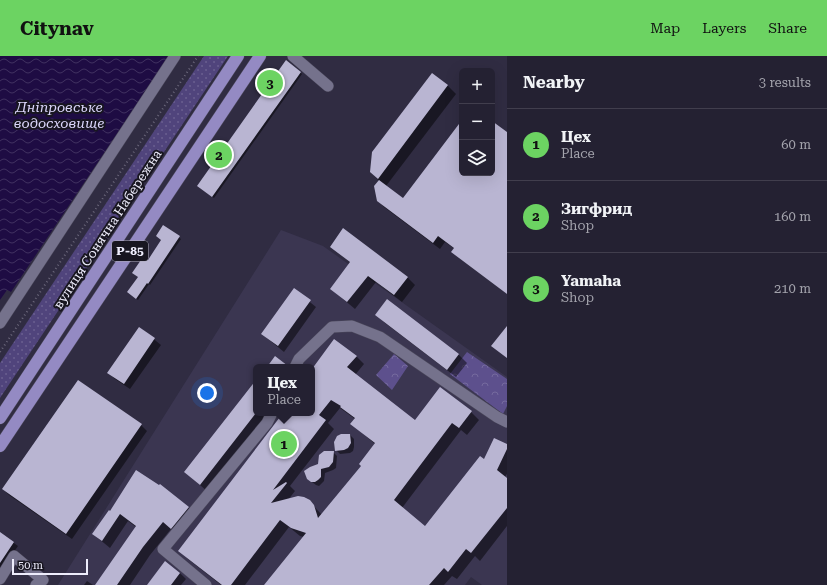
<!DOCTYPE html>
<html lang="en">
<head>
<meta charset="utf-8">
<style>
  body { margin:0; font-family:"Roboto Serif",serif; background:#2c293a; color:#f1f3f6 }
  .controls { position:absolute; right:12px; top:12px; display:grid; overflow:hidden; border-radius:6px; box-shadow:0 4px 16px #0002 }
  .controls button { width:36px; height:36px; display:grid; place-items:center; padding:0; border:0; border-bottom:1px solid #413e4d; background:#242132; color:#f1f3f6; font:20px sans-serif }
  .scale { position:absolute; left:12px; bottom:10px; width:76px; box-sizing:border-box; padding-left:4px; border:2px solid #eeedfc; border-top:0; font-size:11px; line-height:14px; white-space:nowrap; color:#eeedfc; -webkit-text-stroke:3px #181620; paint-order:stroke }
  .you { position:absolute; left:207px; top:337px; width:14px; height:14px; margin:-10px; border:3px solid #fff; border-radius:50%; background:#1a73e8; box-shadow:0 0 0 6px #1a73e833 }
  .badge { display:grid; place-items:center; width:26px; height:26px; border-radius:50%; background:#6cd362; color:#111; font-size:13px; font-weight:700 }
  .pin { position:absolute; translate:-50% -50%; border:2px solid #fff; box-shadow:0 1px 4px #0006 }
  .popup { position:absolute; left:253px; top:308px; width:62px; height:52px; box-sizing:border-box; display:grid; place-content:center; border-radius:6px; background:#242132; filter:drop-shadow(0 1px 3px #0005); font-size:13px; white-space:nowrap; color:#a3a3ac }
  .popup b { font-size:15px; color:#f1f3f6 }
  .popup::after { content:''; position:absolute; left:50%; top:100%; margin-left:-8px; border:8px solid transparent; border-top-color:#242132 }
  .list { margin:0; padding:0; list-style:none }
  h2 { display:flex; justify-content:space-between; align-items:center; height:52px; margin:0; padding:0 16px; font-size:17px }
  h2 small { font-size:13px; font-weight:400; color:#a3a3ac }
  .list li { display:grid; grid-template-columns:26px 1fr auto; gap:12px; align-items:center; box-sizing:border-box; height:72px; padding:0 16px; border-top:1px solid #413e4d }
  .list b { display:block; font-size:15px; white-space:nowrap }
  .list p { margin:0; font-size:13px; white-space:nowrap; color:#a3a3ac }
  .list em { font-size:13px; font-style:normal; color:#a3a3ac }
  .icon { flex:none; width:22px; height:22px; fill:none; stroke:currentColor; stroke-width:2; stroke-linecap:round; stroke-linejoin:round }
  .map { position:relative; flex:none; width:507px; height:529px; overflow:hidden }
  header { display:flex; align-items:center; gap:24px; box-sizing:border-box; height:56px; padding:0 20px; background:#6cd362; color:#111 }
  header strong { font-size:19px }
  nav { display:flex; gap:22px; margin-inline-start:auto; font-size:14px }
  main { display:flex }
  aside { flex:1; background:#242132 }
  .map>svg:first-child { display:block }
  .built { fill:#3b3651; fill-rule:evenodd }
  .grass { fill:url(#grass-dots) }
  .forest { fill:url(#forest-crowns) }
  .water { fill:url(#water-waves) }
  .shadow { fill:#0007; fill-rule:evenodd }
  .building { fill:#b9b5d2; fill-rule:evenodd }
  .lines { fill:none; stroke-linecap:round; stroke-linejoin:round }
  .minor-casing { stroke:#4b485b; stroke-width:12 }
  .major-casing { stroke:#4b485b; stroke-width:13 }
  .path { stroke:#6b677b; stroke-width:2; stroke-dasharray:1 3; stroke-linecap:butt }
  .minor { stroke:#75728c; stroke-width:11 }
  .major { stroke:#948ac3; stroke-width:12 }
  .labels { text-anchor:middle; stroke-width:4; stroke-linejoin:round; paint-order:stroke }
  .shield { fill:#181620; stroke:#aeacba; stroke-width:1 }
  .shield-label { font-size:12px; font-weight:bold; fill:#eeedfc }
  .street-label { font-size:13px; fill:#eeedfc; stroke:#181620 }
  .water-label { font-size:14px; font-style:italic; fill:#dbd6fb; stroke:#181620 }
</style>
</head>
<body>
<header>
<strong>Citynav</strong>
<nav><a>Map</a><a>Layers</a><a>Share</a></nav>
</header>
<main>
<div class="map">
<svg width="507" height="529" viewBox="0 0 507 529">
  <defs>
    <pattern id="grass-dots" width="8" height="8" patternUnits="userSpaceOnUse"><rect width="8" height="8" fill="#50447c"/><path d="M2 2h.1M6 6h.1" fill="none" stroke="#6a5f90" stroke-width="1.8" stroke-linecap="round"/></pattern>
    <pattern id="forest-crowns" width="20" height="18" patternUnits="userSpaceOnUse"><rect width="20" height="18" fill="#5d508d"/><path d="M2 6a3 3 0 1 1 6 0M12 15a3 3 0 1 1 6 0" fill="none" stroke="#756a9e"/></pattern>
    <pattern id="water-waves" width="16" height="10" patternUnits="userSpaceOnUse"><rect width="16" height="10" fill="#1e0c43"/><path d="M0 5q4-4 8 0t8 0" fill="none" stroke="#3f305f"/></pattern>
  </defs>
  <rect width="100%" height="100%" fill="#302c42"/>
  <path class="built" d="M281,174L323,190L507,321V529H482L471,521L465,529H58ZM256,311H312V357H256Z"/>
  <path class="grass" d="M204,0H228L0,342V307Z"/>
  <path class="forest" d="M467,296L507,323V350L503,358L450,318Z
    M394,298L408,310L392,334L376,319Z"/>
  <path class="water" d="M0,0H169L11,236L7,234L0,244Z"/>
  <path class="shadow" d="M287,5L302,18L214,142L200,132Z
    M432,18L448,30L456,38L386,130L403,143L462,66V117H492V66L507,77V238L459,202L455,193L445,186L440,193L384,151L378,144L379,125L371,116Z
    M164,171L181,183L150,229L149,228L138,244L130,238L148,206L162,184Z
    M331,191L407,221L415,229L402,246L376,226L355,253L331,233L351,207Z
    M295,234L316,251L284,296L262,278Z
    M387,245L459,299L467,307L456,321L385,267L377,259Z
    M140,272L161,289L130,333L115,323L109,317Z
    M356,300L364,308L355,319L415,365L471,356L479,364L467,379L461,374L402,452L425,471L484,405L507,389V418L505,421L507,423V470L480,505L475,500L457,523L452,520L444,529H265L304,481L300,480L289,471L245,529H221L188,503L180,495L284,357H312V314ZM340,352L355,363L352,368L375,388L362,410L322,459L309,445L288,444L295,435L290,430L334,373L328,367Z
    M256,326V357H271L208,436L185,416Z
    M141,369L147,375L72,483L9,439L3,433Z
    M350,379L354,383V391L353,395L350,397L340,398L336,394Z
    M333,396L337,400L336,412L333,414L325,417L324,425L319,430L316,429L308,423L319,409Z
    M188,451L196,459L179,479L171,473L150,499L130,529H96L136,471L128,465L110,492L93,478L111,456Z
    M0,477L18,490L0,516Z
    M180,517L186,523L181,529H148Z
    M87,525L93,529H84Z"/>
  <path class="building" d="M286,4L301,16L212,141L197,130Z
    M432,17L448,29L378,123L370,116L372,96Z
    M462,64V117H492V65L507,76V238L451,196L454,192L438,180L433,187L377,145L374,130L379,124L403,142Z
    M163,169L180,180L148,228L147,227L136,243L127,236L138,221L132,217L143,201L148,204L161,184L156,180Z
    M343,172L408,221L394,239L368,220L347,246L330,233L350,206L330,191Z
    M294,232L311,244L278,290L261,278Z
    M387,243L459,298L447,314L375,259Z
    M507,270V302L491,290Z
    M139,271L155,282L124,328L107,317Z
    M334,283L357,300L347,311L415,364L440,331L472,355L459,372L452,367L394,444L425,470L480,400L484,403L494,382L507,388V393L497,414L507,422V452L471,497L466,493L448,516L444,512L429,529H264L306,477L291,472L280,464L231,529H222L178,495L283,357H312V313ZM331,344L341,350L340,351L355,362L350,368L375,387L359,408L361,410L318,462L314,449L310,444L304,441L298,440L271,447L287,427L286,426L273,434L326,364L319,359Z
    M275,300L288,310V311H267Z
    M78,324L142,368L66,478L2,433Z
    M256,324V357L200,429L184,416Z
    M350,378L351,387L348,392L344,394L335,395L334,386L337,380L341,378Z
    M324,395H334L333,406L329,411L321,413V421L318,424L315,426H311L307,423L304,415L310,411L318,408L319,399Z
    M136,414L159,429L160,428L189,451L171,473L163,466L143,491L117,529H95L136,470L120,458L102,485L92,478L109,454L110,455Z
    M0,476L14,486L0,507Z
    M165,505L180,517L171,529H147Z"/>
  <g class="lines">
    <defs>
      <path id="minor" d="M293,0L328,30
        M0,267L175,0
        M295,311L299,303L332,271L352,270L380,281L497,361L507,366
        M0,523L14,500L43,524L36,529
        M206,529L163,493L267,367L272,357"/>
      <path id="major" d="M0,362L238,0
        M0,390L260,0"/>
    </defs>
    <use href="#minor" class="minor-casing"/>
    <use href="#major" class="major-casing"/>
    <path class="path" d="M0,296L198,0"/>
    <use href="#minor" class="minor"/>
    <use href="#major" class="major"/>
  </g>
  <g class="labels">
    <rect class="shield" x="112" y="185" width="36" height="20" rx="3"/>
    <g class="shield-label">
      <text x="130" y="199">Р-85</text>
    </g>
    <g class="street-label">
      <text transform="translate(107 173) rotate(-57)" y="5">вулиця Сонячна Набережна</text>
    </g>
    <g class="water-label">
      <text x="59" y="56">Дніпровське<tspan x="59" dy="16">водосховище</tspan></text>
    </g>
  </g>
</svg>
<div class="controls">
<button>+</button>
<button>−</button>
<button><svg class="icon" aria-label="layers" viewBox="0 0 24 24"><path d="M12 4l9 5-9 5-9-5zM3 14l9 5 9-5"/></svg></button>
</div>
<div class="scale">50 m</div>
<div class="you"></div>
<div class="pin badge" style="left:284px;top:388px">1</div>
<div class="popup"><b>Цех</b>Place</div>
<div class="pin badge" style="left:219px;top:99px">2</div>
<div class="pin badge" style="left:270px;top:27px">3</div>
</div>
<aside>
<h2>Nearby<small>3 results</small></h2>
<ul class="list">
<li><span class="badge">1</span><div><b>Цех</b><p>Place</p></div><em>60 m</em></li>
<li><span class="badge">2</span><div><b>Зигфрид</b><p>Shop</p></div><em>160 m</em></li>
<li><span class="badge">3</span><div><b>Yamaha</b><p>Shop</p></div><em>210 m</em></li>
</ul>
</aside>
</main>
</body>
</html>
